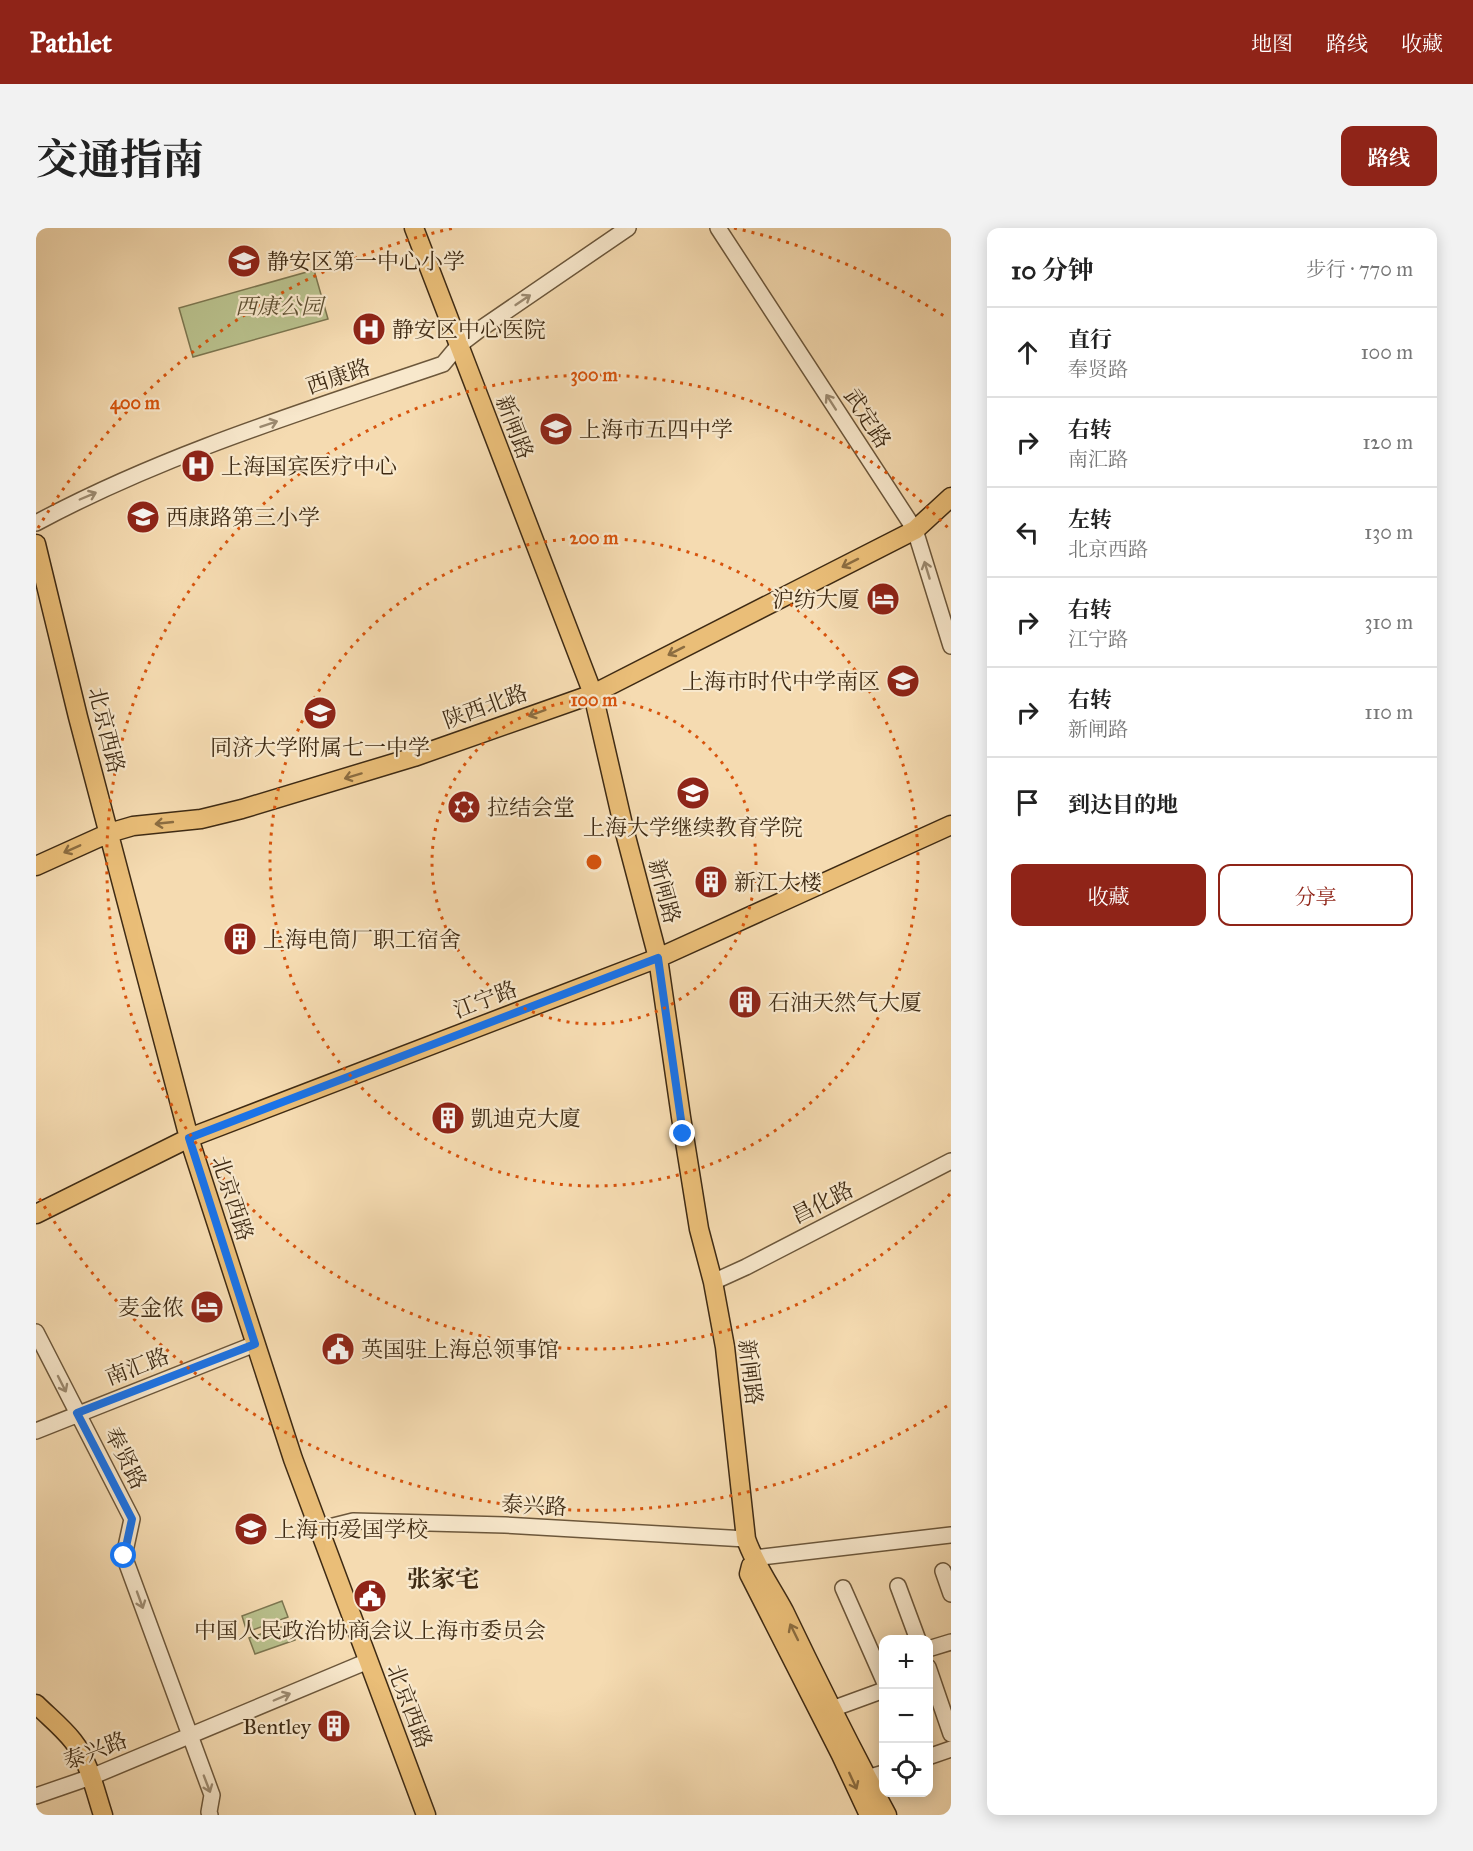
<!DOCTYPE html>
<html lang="zh">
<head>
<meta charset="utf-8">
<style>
  body { margin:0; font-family:"IM FELL Great Primer","Noto Serif SC",serif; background:#f2f2f2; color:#222 }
  .controls { position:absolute; right:18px; bottom:18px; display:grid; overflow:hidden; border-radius:12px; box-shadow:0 3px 15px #0003 }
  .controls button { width:54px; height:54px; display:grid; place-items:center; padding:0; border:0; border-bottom:2px solid #e0e0e0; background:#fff; color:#222; font:30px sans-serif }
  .stop { position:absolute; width:18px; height:18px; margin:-14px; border:4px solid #1a73e8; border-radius:50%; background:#fff }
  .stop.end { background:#1a73e8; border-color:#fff; box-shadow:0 2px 6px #0008 }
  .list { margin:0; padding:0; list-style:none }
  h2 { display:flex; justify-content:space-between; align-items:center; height:78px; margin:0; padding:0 24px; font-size:26px }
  h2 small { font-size:20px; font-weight:400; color:#767676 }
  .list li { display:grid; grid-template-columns:39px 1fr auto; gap:18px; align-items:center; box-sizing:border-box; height:90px; padding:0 24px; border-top:2px solid #e0e0e0 }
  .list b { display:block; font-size:22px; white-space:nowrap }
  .list p { margin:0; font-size:20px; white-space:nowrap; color:#767676 }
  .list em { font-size:20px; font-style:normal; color:#767676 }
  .actions { display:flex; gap:12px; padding:18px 24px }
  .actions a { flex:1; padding:14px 0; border:2px solid #8f2418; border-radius:12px; text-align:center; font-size:21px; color:#8f2418 }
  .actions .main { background:#8f2418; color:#fff }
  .icon { flex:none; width:33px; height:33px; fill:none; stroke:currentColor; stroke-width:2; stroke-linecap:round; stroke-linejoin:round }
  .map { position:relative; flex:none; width:915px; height:1587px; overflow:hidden; border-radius:12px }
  header { display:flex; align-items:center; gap:36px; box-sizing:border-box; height:84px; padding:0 30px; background:#8f2418; color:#fff }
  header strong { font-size:28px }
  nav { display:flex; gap:33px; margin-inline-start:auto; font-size:21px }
  .intro { display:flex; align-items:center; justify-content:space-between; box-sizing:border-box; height:144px; padding:0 36px }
  h1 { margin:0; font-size:42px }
  .button { padding:15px 27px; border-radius:12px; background:#8f2418; color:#fff; font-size:21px; font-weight:700 }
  main { display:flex; gap:36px; padding:0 36px }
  aside { flex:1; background:#fff; border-radius:12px; box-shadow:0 3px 15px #0003 }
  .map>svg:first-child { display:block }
  .green { fill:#b9c18d; stroke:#7c7650; stroke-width:1.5 }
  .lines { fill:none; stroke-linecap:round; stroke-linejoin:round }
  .minor-casing { stroke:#6c573b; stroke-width:18 }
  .major-casing { stroke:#3f2b14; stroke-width:21 }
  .minor { stroke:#f8e8cc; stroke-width:15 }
  .major { stroke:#eabe78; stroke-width:18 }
  .oneway { stroke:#9c8a70 }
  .oneway2 { stroke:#8c6d41 }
  .route { stroke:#1a73e8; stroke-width:8 }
  .ring { fill:none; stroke:#d7540d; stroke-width:3; stroke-dasharray:3 6 }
  .labels { text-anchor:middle; stroke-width:4.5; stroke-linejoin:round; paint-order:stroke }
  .poi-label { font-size:22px; fill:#3f2b14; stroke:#f8e8cc; text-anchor:start }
  .park-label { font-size:22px; font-style:italic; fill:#5e5032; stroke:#f8e8cc }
  .street-label { font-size:22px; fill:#3f2b14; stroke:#f8e8cc }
  .neighbourhood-label { font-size:24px; font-weight:bold; fill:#3f2b14; stroke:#f8e8cc }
  .centre { fill:#d7540d; stroke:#f8e8cc; stroke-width:3 }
  .ring-label { font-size:18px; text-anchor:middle; font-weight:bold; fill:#d7540d; stroke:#f8e8cc; stroke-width:4.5; stroke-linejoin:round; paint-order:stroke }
</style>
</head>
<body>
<header>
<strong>Pathlet</strong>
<nav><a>地图</a><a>路线</a><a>收藏</a></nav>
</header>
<div class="intro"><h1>交通指南</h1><a class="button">路线</a></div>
<main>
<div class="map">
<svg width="915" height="1587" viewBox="0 0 915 1587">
  <rect width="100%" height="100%" fill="#f5dbb1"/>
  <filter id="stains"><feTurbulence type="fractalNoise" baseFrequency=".00333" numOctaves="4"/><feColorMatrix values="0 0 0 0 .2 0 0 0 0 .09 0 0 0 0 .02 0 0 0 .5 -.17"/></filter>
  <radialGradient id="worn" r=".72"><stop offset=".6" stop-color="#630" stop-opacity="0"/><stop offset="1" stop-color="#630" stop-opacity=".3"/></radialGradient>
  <path class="green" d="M278,42L292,91L157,129L143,80Z
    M246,1373L252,1389L211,1404L206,1388Z
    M254,1396L259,1412L219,1426L213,1410Z"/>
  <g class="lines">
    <defs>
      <path id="minor" d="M682,0L879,302L915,418
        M0,295C128,226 269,183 407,136L422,118L443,102L592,0
        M677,1054L710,1039L915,933
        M0,1104L96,1291L88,1328L176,1567L173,1584L174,1587
        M0,1203L219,1116
        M285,1301L317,1293L469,1297L710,1311
        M717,1330L915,1307
        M907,1343L915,1366
        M862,1358L882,1412
        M807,1360L848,1453
        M892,1421L915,1414
        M892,1439L915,1506
        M796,1481L848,1462
        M892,1529L915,1521
        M831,1550L848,1545
        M0,1568L55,1549L332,1433"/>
      <path id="major" d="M378,0L557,466L588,601L622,730L645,889L663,1001L677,1054L689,1119L710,1311C719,1337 735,1359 748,1383C781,1452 815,1520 851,1587
        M0,316L42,489L153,910L257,1231L390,1587
        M0,638L73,605L97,598L165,591L206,581L378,529L557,466L879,302L915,269
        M0,986L153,910L622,730L915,597
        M715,1338L713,1346L805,1527L833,1587
        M0,1476C12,1488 26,1499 37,1513C53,1533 59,1563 67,1587"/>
    </defs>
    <use href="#minor" class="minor-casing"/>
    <use href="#major" class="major-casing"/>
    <use href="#minor" class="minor"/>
    <use href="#major" class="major"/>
  </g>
  <defs><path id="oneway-shaft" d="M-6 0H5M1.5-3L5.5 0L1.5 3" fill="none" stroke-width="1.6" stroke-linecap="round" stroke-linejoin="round" transform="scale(1.5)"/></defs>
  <g class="oneway">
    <use href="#oneway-shaft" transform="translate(487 72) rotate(-34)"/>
    <use href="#oneway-shaft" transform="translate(795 174) rotate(-123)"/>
    <use href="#oneway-shaft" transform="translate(233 196) rotate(-19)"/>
    <use href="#oneway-shaft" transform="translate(52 268) rotate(-23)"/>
    <use href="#oneway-shaft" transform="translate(891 342) rotate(-107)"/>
    <use href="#oneway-shaft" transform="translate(26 1156) rotate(63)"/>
    <use href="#oneway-shaft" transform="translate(104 1372) rotate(70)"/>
    <use href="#oneway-shaft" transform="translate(246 1469) rotate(-23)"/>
    <use href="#oneway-shaft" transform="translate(171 1556) rotate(69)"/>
  </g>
  <g class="oneway2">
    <use href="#oneway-shaft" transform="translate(814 335) rotate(153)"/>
    <use href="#oneway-shaft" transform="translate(640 423) rotate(153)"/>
    <use href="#oneway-shaft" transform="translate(501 485) rotate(160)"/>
    <use href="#oneway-shaft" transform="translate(317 548) rotate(163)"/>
    <use href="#oneway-shaft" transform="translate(128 595) rotate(174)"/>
    <use href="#oneway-shaft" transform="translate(36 621) rotate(156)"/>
    <use href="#oneway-shaft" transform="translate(758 1404) rotate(-116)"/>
    <use href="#oneway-shaft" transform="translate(817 1553) rotate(65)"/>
  </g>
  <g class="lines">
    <path class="route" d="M88,1328L96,1291L41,1185L219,1116L153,910L622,730L647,906"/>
  </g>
  <g class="ring">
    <circle cx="558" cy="634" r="162"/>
    <circle cx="558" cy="634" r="324"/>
    <path d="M914 966A487 487 0 1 1 914 302"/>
    <path d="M911 1178A649 649 0 0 1 2 968M2 300A649 649 0 0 1 418 0M698 0A649 649 0 0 1 911 90"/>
  </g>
  <defs>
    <symbol id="school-disc" viewBox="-11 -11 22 22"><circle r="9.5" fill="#8f2418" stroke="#f8e8cc"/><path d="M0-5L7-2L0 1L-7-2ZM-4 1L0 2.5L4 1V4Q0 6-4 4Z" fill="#fff"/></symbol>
    <symbol id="hospital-disc" viewBox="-11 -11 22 22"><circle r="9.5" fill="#8f2418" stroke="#f8e8cc"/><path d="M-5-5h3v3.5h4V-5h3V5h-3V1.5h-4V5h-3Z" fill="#fff"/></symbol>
    <symbol id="hotel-disc" viewBox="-11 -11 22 22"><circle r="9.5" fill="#8f2418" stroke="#f8e8cc"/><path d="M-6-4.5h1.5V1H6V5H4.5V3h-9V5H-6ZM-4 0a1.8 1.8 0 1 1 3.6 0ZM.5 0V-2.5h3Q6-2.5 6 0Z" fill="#fff"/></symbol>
    <symbol id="synagogue-disc" viewBox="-11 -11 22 22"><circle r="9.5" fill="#8f2418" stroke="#f8e8cc"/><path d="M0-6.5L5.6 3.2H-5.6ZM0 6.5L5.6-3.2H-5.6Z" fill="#fff"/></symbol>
    <symbol id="building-disc" viewBox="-11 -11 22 22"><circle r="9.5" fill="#8f2418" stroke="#f8e8cc"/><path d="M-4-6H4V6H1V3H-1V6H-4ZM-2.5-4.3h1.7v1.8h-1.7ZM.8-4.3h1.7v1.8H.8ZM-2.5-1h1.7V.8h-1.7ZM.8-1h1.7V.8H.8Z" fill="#fff"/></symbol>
    <symbol id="civic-disc" viewBox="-11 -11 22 22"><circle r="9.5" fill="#8f2418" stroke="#f8e8cc"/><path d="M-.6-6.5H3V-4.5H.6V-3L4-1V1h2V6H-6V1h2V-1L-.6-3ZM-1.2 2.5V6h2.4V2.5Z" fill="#fff"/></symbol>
  </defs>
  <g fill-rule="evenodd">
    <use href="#school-disc" x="189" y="14" width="38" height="38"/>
    <use href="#hospital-disc" x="314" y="82" width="38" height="38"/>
    <use href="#school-disc" x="501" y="182" width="38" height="38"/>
    <use href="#hospital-disc" x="143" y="219" width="38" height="38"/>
    <use href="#school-disc" x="88" y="270" width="38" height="38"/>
    <use href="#hotel-disc" x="828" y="352" width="38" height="38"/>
    <use href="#school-disc" x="848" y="434" width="38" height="38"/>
    <use href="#school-disc" x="265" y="466" width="38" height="38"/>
    <use href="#school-disc" x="638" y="546" width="38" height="38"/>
    <use href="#synagogue-disc" x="409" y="560" width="38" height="38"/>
    <use href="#building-disc" x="656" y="635" width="38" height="38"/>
    <use href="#building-disc" x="185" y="692" width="38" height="38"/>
    <use href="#building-disc" x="690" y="755" width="38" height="38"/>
    <use href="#building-disc" x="393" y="871" width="38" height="38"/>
    <use href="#hotel-disc" x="152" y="1060" width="38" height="38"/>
    <use href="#civic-disc" x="283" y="1102" width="38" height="38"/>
    <use href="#school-disc" x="196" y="1282" width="38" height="38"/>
    <use href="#civic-disc" x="315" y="1349" width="38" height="38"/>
    <use href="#building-disc" x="279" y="1479" width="38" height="38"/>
  </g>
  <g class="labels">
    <g class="poi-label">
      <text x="231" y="41">静安区第一中心小学</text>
      <text x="356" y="109">静安区中心医院</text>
      <text x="543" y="209">上海市五四中学</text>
      <text x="185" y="246">上海国宾医疗中心</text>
      <text x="130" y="297">西康路第三小学</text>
      <text x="824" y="379" text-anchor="end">沪纺大厦</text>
      <text x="844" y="461" text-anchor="end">上海市时代中学南区</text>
      <text x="284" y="527" text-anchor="middle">同济大学附属七一中学</text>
      <text x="451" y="587">拉结会堂</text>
      <text x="657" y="607" text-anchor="middle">上海大学继续教育学院</text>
      <text x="698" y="662">新江大楼</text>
      <text x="227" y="719">上海电筒厂职工宿舍</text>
      <text x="732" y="782">石油天然气大厦</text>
      <text x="435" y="898">凱迪克大廈</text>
      <text x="148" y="1087" text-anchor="end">麦金侬</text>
      <text x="325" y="1129">英国驻上海总领事馆</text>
      <text x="238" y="1309">上海市爱国学校</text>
      <text x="334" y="1410" text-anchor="middle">中国人民政治协商会议上海市委员会</text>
      <text x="275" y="1506" text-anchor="end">Bentley</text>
    </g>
    <g class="park-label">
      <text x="243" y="86">西康公园</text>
    </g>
    <g class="street-label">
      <text transform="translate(302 148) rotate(-19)" y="8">西康路</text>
      <text transform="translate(832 190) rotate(57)" y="8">武定路</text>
      <text transform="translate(479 199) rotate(69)" y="8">新闸路</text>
      <text transform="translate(449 478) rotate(-20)" y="8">陕西北路</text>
      <text transform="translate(71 502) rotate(76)" y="8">北京西路</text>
      <text transform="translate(629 663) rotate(75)" y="8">新闸路</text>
      <text transform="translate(449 771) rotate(-21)" y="8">江宁路</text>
      <text transform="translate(197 970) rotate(72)" y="8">北京西路</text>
      <text transform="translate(786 974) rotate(-27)" y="8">昌化路</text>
      <text transform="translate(101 1138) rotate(-21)" y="8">南汇路</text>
      <text transform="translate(715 1144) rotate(83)" y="8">新闸路</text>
      <text transform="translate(90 1230) rotate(63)" y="8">奉贤路</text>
      <text transform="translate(498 1277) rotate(3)" y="8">泰兴路</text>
      <text transform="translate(374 1478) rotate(69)" y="8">北京西路</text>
      <text transform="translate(59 1522) rotate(-21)" y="8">泰兴路</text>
    </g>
    <g class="neighbourhood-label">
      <text x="407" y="1359">张家宅</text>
    </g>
  </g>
  <circle cx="558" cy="634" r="9" class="centre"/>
  <g class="ring-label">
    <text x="558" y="153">300 m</text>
    <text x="99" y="181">400 m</text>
    <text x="558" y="316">200 m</text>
    <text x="558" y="478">100 m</text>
  </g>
  <rect width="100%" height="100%" filter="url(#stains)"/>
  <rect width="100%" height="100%" fill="url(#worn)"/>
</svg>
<div class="controls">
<button>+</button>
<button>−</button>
<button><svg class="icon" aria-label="locate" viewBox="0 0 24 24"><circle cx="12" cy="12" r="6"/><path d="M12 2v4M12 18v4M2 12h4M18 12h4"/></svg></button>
</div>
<div class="stop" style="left:88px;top:1328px"></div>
<div class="stop end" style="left:647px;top:906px"></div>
</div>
<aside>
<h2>10 分钟<small>步行 · 770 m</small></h2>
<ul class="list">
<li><svg class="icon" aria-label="ahead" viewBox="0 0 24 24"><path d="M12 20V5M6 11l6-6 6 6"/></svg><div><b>直行</b><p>奉贤路</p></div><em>100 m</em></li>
<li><svg class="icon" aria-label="right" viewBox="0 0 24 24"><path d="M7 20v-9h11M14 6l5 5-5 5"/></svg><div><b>右转</b><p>南汇路</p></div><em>120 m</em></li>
<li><svg class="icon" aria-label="left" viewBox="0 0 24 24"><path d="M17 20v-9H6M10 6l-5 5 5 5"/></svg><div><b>左转</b><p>北京西路</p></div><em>130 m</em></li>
<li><svg class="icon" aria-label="right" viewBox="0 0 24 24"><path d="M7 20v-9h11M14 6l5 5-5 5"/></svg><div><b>右转</b><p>江宁路</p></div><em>310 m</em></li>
<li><svg class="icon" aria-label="right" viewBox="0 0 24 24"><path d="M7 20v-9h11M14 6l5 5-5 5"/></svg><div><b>右转</b><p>新闸路</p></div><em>110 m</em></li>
<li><svg class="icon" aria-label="arrive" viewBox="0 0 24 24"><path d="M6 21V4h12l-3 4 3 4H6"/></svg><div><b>到达目的地</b></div></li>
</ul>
<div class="actions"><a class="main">收藏</a><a>分享</a></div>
</aside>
</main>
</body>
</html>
